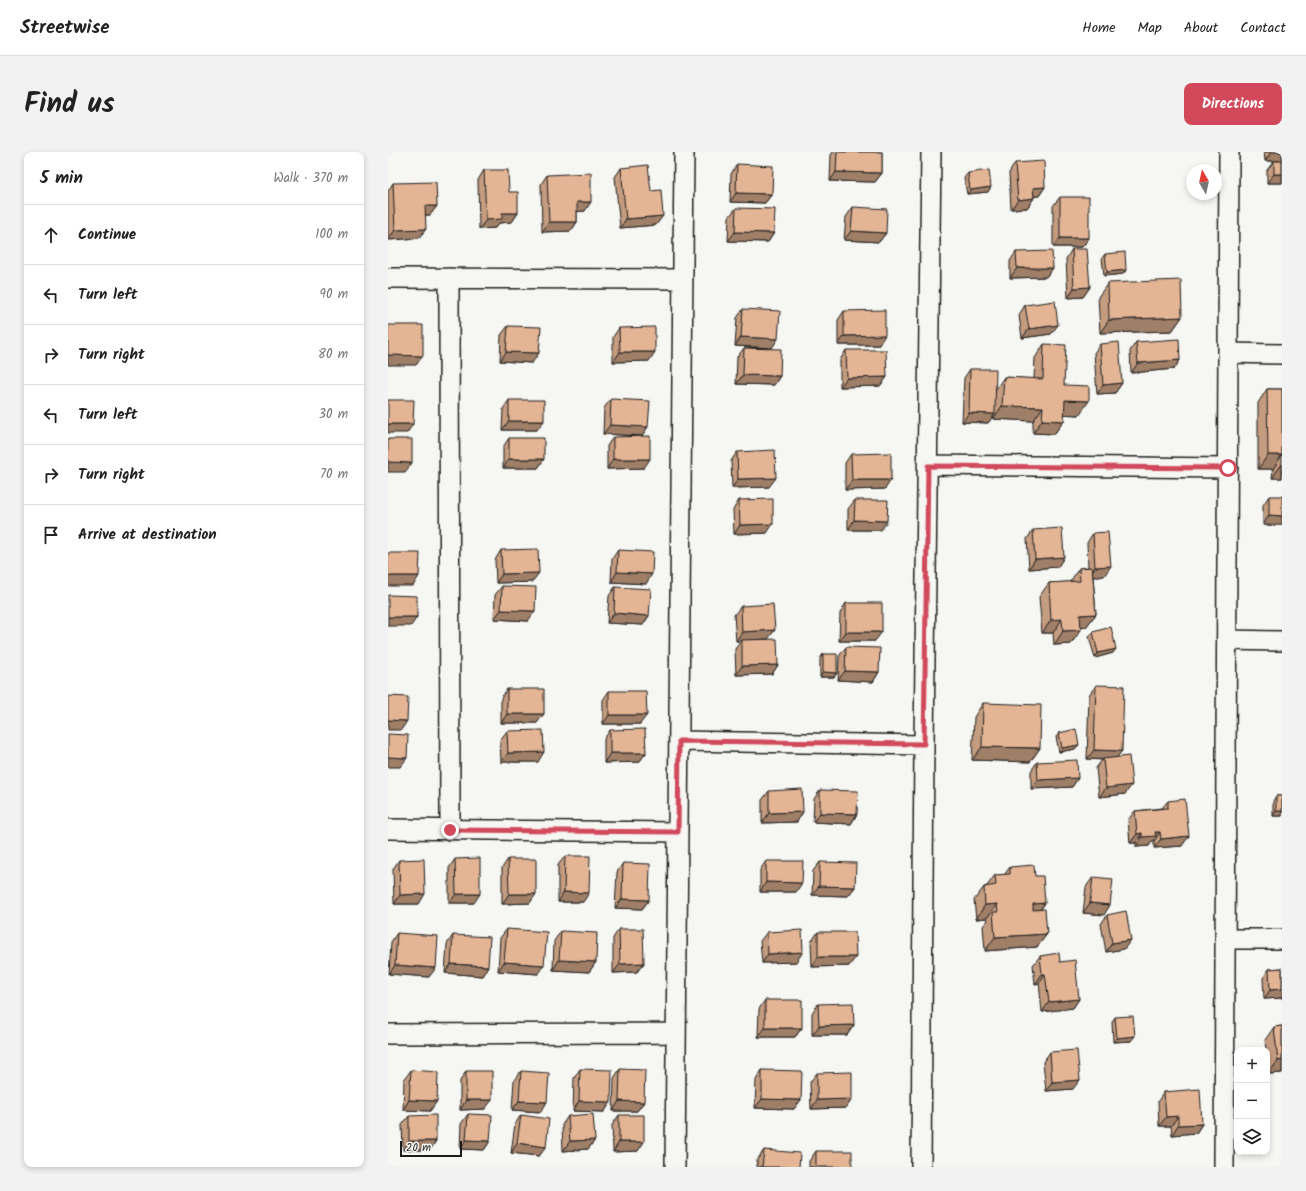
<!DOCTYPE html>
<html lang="en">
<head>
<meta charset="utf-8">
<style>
  body { margin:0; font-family:Kalam,sans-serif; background:#f2f2f2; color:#222 }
  .controls { position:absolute; right:12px; bottom:12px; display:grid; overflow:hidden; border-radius:8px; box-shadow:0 2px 6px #0003 }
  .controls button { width:36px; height:36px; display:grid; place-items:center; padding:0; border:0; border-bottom:1px solid #e0e0e0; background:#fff; color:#222; font:20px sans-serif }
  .compass { position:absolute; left:798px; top:12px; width:36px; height:36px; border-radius:50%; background:#fff; box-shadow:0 2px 6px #0003; rotate:351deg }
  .scale { position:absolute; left:12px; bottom:10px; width:62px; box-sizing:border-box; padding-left:4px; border:2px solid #1c1c1c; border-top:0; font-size:11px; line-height:14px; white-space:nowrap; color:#1c1c1c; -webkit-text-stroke:3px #f6f6f2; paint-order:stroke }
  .stop { position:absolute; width:12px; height:12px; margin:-9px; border:3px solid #d1495b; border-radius:50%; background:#fff }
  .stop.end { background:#d1495b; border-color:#fff; box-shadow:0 1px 4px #0008 }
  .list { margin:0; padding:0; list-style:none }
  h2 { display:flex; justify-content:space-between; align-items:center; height:52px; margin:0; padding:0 16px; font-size:17px }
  h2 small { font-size:13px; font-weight:400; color:#767676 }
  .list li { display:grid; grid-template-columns:26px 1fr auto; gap:12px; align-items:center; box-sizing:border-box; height:60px; padding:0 16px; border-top:1px solid #e0e0e0 }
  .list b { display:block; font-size:15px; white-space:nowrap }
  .list em { font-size:13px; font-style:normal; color:#767676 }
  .icon { flex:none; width:22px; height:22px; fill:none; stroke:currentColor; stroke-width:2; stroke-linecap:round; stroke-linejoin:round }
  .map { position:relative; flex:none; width:894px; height:1015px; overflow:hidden; border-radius:8px }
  header { display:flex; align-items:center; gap:24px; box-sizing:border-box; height:56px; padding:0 20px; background:#fff; border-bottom:1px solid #e0e0e0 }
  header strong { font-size:19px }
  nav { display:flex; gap:22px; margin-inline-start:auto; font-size:14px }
  .intro { display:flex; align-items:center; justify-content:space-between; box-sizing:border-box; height:96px; padding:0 24px }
  h1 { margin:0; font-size:28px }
  .button { padding:10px 18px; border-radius:8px; background:#d1495b; color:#fff; font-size:14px; font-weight:700 }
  main { display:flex; gap:24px; padding:0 24px }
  aside { flex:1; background:#fff; border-radius:8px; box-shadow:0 2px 6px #0003 }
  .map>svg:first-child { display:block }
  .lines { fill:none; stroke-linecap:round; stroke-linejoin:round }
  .street-casing { stroke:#1c1c1c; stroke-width:22 }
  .street { stroke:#f6f6f2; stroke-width:19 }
  .wall { fill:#c49c80; stroke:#1c1c1c }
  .shaded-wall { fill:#a07f68; stroke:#1c1c1c }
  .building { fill:#e4b595; stroke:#1c1c1c }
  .route { stroke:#d1495b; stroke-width:5 }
</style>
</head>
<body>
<header>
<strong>Streetwise</strong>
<nav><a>Home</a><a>Map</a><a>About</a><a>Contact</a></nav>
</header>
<div class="intro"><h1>Find us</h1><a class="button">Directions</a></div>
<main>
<aside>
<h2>5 min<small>Walk · 370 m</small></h2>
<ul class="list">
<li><svg class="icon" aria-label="ahead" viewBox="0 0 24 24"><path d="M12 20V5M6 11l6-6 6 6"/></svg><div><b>Continue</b></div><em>100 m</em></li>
<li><svg class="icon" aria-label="left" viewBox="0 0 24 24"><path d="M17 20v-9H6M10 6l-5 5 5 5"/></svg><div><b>Turn left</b></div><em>90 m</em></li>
<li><svg class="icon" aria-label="right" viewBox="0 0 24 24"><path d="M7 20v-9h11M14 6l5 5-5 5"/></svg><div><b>Turn right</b></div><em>80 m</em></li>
<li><svg class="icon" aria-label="left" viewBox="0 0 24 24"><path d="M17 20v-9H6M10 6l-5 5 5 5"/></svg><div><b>Turn left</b></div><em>30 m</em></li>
<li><svg class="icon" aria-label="right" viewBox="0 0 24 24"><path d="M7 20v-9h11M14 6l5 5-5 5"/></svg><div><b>Turn right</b></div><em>70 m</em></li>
<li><svg class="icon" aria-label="arrive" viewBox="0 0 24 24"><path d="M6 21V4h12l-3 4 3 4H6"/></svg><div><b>Arrive at destination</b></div></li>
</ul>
</aside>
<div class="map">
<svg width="894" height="1015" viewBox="0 0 894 1015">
  <rect width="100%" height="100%" fill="#f6f6f2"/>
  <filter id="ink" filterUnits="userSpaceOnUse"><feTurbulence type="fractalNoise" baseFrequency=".025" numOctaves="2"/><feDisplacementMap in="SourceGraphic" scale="8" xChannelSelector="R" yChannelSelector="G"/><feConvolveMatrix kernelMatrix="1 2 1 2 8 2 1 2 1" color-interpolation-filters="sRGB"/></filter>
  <g filter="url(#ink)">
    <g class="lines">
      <defs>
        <path id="street" d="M0,126L295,127
          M61,126L62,678
          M840,201L894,202
          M540,313L840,316
          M839,488L894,489
          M291,589L536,593
          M0,677L290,680
          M837,787H894
          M0,882L288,881
          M287,1015L296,0
          M533,1015L536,593L543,0
          M836,1015L841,0"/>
      </defs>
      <use href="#street" class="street-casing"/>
      <use href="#street" class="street"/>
    </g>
    <path class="wall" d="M445,0H494V21L487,30L442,29L443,3Z
      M876,0H894V9H877Z
      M886,9H894V31H879V18Z
      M627,11L657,35L651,44H645L646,46L639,56L623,57L621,21Z
      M349,12L384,42L377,51L342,50L343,22Z
      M233,16L268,73L232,76L227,25Z
      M96,18L121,40L130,61L124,70L111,71L107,76L91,77L90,28Z
      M580,21L600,40L579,42L576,26Z
      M159,23L197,59H189V70L183,79L154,80L153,32Z
      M5,31L49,54L42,63H37L31,86L0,88V39Z
      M672,45L701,86L694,95H665V54Z
      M465,55L498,81L491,90L456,88L458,65Z
      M348,56L386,81L380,90L340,89L341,65Z
      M684,97L702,135L695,145L680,146L678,107Z
      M628,100L665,116L658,125L622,126V109Z
      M717,102L738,118L735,122L716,124L714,106Z
      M720,131L794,165L784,179L712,181L710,145Z
      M637,153L663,182L634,186L631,163Z
      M355,157L384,196L392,224L386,233L348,232L349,205L356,196H380L347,194L349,166Z
      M456,159L491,193H450V168Z
      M120,174L144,211L112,209L113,183Z
      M231,176L261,209L225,210V185Z
      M748,190L792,208L786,217L743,221L742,199Z
      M656,192L691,263L676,262V269L666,282L645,281V269L605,267V264L600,271L574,270L576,226L582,217L608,237L616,225L646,227L647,206Z
      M712,192L734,231L727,241L709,242L706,201Z
      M458,198L499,225L492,234L452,235V208Z
      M879,237H894V326H884L885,317H870V251Z
      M223,247L254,284L215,282L216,256Z
      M121,248L149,278H114L115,257Z
      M225,285L256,316L219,317V294Z
      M121,286L156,307L150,316H115V295Z
      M349,300L381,335L344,336L343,309Z
      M463,302L497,337L457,338V311Z
      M881,344L894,373H875V353Z
      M351,348L379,381L346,382L345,358Z
      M467,348L493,378H460V357Z
      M645,378L670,415L641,417L639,387Z
      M705,381L716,424L705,425L708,462L698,475L693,476L683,492L666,493L665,481H654L651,445L661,431L682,430L691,416L700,415L699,391Z
      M113,398L144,430L108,431L107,408Z
      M230,398L258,432L223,430L224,407Z
      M114,434L140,469L106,467L107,443Z
      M227,435L255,473L219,471L221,444Z
      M458,451L487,489H451L452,461Z
      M353,454L380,487L390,513L384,522L348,523L347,497L353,489H348L346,463Z
      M705,480L725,501L707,506L701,485Z
      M458,495L491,520L485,530L450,528L451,504Z
      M435,502L449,521L446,525H432V507Z
      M708,533L737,642L711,645L708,616L714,608L699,607L701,543Z
      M119,537L149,571H113V546Z
      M221,539L252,572H215V548Z
      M595,551L652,596L642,610L584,608L586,565Z
      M222,578L258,601L251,610L216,611V587Z
      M119,579L150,610H113L112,588Z
      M671,581L691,593L687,597L671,600L668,585Z
      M649,610L690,626L684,635L643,637V619Z
      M432,638L469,662L463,672L425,670L426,647Z
      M381,639L409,670L374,671V648Z
      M888,644H894V664H885V649Z
      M780,649L794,694L766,696V689H764L761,694L748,695V691H742L740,668L747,659L774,656Z
      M177,704L195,750H170V713Z
      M67,707L86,751H61V716Z
      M120,707L142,751L114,752V716Z
      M11,708L31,752H6L5,717Z
      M378,709L408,740H372V718Z
      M432,710L467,735L460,744L424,743L425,719Z
      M235,711L261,748L254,757L227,756L229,720Z
      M622,715L647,724L657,751L653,757L659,782L649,795L597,799L595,774L600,768L599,766L588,767L586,748L596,735L599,734L607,723H616Z
      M705,725L716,763L695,761L698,735Z
      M719,763L736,797L718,800L713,772Z
      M119,777L150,822L110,819L112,786Z
      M231,777L256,811L249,820L225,821V786Z
      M173,779L208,810L201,820L165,818L166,789Z
      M379,780L408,810L374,811L372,789Z
      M430,780L461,814L424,815L423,790Z
      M9,781L41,825L1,822L3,790Z
      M65,783L100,814L94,824L57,821L59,792Z
      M652,804L672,810L691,847L685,856L654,860L651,831L647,832L645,813Z
      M894,816V846L876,847L875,826L881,817Z
      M377,848L414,876L407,885H370L371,857Z
      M430,852L466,873L459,883H424V861Z
      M727,865L743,889L725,890L724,870Z
      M894,874V921L880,922L879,911V898H878L877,888L886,875Z
      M662,900L685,937L658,939L655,910Z
      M192,917L223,950L216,960L185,959L186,926Z
      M232,917L256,950L249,959H225L226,926Z
      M23,918L49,949L42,959L15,958L16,928Z
      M374,918L406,957L367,956L368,928Z
      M78,919L97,957L72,958V929Z
      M133,919L153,960L124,958L126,928Z
      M429,921L464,947L458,956L423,957L422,930Z
      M776,940L814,972L808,981L784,983L783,974H771L770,949Z
      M80,962L102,989L96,998L72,997L73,972Z
      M133,963L158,995L151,1004L123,1001L127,972Z
      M231,963L250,999L225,1000L224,973Z
      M21,964L42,998H15L14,973Z
      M180,964L207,988L200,997L175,999L174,973Z
      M376,998L411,1015H369V1008Z
      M428,999L464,1015H421V1009Z"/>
    <path class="shaded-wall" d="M883,0H894V9H877Z
      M448,20L494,21L487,30L442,29Z
      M886,22H894V31H879Z
      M603,35L600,40L579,42L582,38Z
      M657,35L651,44L638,45L645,36Z
      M348,41L384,42L377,51L342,50Z
      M646,46L639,56L623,57L630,48Z
      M189,50H203L197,59L182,60Z
      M37,54H49L42,63H31Z
      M114,61H130L124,70L111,71L107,76L91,77L98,68Z
      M275,64L268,73L232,76L238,67Z
      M161,70H189L183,79L154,80Z
      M38,77L31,86L0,88L7,78Z
      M463,79L498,81L491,90L456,88Z
      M347,80L386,81L380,90L340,89Z
      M672,86H701L694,95H665Z
      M629,116H665L658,125L622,126Z
      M738,118L735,122L716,124L719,120Z
      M702,135L695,145L680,146L686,136Z
      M794,165L784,179L712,181L721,168Z
      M670,173L663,182L634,186L641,177Z
      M497,183L491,193H450L456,184Z
      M353,185L390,187L384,196L347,194Z
      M118,200L151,201L144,211L112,209Z
      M232,200H267L261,209L225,210Z
      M0,203L35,204L28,213H0Z
      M792,208L786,217L743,221L750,211Z
      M355,223L392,224L386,233L348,232Z
      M499,225L492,234L452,235L459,226Z
      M734,231L727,241L709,242L715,233Z
      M677,248L701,249L691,263L667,262Z
      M614,254L655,255L645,269L605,267Z
      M581,261L607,262L600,271L574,270Z
      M654,268L676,269L666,282L645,281Z
      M121,269H156L149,278H114Z
      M0,272H25L19,281H0Z
      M222,273L260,275L254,284L215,282Z
      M880,303H894L885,317H870Z
      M121,307H156L150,316H115Z
      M225,307H262L256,316L219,317Z
      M0,310L24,311L17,320H0Z
      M894,312V326H884Z
      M388,326L381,335L344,336L350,327Z
      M464,328H503L497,337L457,338Z
      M881,363L894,364V373H875Z
      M466,368L499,369L493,378H460Z
      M385,372L379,381L346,382L352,373Z
      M676,405L670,415L641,417L647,407Z
      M723,414L716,424L701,425L707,415Z
      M229,420L264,422L258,432L223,430Z
      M151,421L144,430L108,431L114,422Z
      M0,424H31L25,434H0Z
      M113,458L147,459L140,469L106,467Z
      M226,461L261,464L255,473L219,471Z
      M708,462L698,475L682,476L692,463Z
      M0,465H29L23,474H0Z
      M674,467L665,481H654L663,468Z
      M387,478L380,487L348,489L354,480Z
      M693,478L683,492L666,493L675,479Z
      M458,480H494L487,489H451Z
      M728,497L725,501L707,506L710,501Z
      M390,513L384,522L348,523L354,514Z
      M457,519L491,520L485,530L450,528Z
      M435,520L449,521L446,525H432Z
      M119,562H156L149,571H113Z
      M221,563H259L252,572H215Z
      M0,568L19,569L13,578H0Z
      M691,593L687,597L671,600L674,596Z
      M594,595L652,596L642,610L584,608Z
      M706,598L734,599L727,608L699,607Z
      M156,600L150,610H113L120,601Z
      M222,601H258L251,610L216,611Z
      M0,605L19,606L12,615H0Z
      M690,626L684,635L643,637L650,628Z
      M744,633L737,642L711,645L718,636Z
      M888,659H894V664H885Z
      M415,660L409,670L374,671L381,661Z
      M432,661L469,662L463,672L425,670Z
      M767,680H772L766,689H764L761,694L748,695L754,685Z
      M754,681L748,691H742L749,682Z
      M801,684L794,694L766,696L773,687Z
      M378,730L414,731L408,740H372Z
      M431,734L467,735L460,744L424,743Z
      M176,740L201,741L195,750H170Z
      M37,742L31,752H6L12,743Z
      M68,742H92L86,751H61Z
      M121,742H148L142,751L114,752Z
      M234,747L261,748L254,757L227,756Z
      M657,751L647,765L635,766L645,752Z
      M702,751L722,753L716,763L695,761Z
      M609,752L599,766L588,767L597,753Z
      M659,782L649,795L597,799L607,785Z
      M743,788L736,797L718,800L724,791Z
      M415,800L408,810L374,811L380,802Z
      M430,805H468L461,814L424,815Z
      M171,808L208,810L201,820L165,818Z
      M116,810L156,813L150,822L110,819Z
      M256,811L249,820L225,821L232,812Z
      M63,812L100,814L94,824L57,821Z
      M7,813L48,816L41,825L1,822Z
      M654,822H657L651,831L647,832Z
      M894,837V846L876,847L882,838Z
      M691,847L685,856L654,860L661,850Z
      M466,873L459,883H424L431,874Z
      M377,876H414L407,885H370Z
      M747,884L743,889L725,890L729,886Z
      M894,908V921L880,922L890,909Z
      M692,928L685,937L658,939L664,930Z
      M374,947L413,948L406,957L367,956Z
      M464,947L458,956L423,957L429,948Z
      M21,948L49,949L42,959L15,958Z
      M78,948H104L97,957L72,958Z
      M131,949L159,950L153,960L124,958Z
      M191,949L223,950L216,960L185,959Z
      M231,949L256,950L249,959H225Z
      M790,964L783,974H771L778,965Z
      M814,972L808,981L784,983L790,973Z
      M78,988L102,989L96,998L72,997Z
      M207,988L200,997L175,999L182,989Z
      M21,989H48L42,998H15Z
      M231,990H256L250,999L225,1000Z
      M129,991L158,995L151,1004L123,1001Z"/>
    <path class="building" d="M449,0H494V21L448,20Z
      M656,9L657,35L645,36L646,46L630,48L627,11Z
      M886,9H894V22H886Z
      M349,12L385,14L384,42L348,41Z
      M260,13L263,39L273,38L275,64L238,67L233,16Z
      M96,18H120L121,40H130V61H114V67L98,68Z
      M601,18L603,35L582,38L580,21Z
      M203,21V50H189V70H161L159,23Z
      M48,30L49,54H37L38,77L7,78L5,31Z
      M672,45H701V86H672Z
      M465,55L499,57L498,81L463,79Z
      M348,56L387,57L386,81L347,80Z
      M684,97H699L702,135L686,136Z
      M664,99L665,116H629L628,100Z
      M737,100L738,118L719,120L717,102Z
      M793,128L794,165L721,168L720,131Z
      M667,149L670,173L641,177L637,153Z
      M355,157L392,159L390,187L353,185Z
      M497,158V183L456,184V159Z
      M0,173H35V204L0,203Z
      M120,174L153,175L151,201L118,200Z
      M267,175V200H232L231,176Z
      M791,187L792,208L750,211L748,190Z
      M731,190L734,231L715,233L712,192Z
      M656,192L678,193L676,233L701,234V249L677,248L676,269L654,268L655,255L614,254L616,225L655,227Z
      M356,196L393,197L392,224L355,223Z
      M458,198H498L499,225L459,226Z
      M582,217H608L607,262L581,261Z
      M879,237H894V303H880Z
      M223,247L262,249L260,275L222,273Z
      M0,248H26L25,272H0Z
      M121,248H156V269H121Z
      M262,284V307H225V285Z
      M121,286H156V307H121Z
      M0,287H24V311L0,310Z
      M387,298L388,326L350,327L349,300Z
      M503,301V328H464L463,302Z
      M881,344H894V364L881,363Z
      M385,347V372L352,373L351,348Z
      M467,348H500L499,369L466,368Z
      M674,376L676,405L647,407L645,378Z
      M720,380L723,414L707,415L705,381Z
      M150,397L151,421L114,422L113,398Z
      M230,398L265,400L264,422L229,420Z
      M0,401H32L31,424H0Z
      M704,415L708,462L692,463L693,478L675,479L674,467L663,468L661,431L692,429L691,416Z
      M114,434L148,435L147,459L113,458Z
      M227,435L263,437L261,464L226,461Z
      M0,443L29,444V465H0Z
      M458,451H494V480H458Z
      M385,452L387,478L354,480L353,454Z
      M723,475L728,497L710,501L705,480Z
      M389,487L390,513L354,514V488Z
      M458,495L492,496L491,520L457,519Z
      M435,502H449V521L435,520Z
      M708,533L736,534L734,599L706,598Z
      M119,537H156V562H119Z
      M221,539H258L259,563H221Z
      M0,544L20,545L19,569L0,568Z
      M595,551L653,553L652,596L594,595Z
      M257,577L258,601H222V578Z
      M688,577L691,593L674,596L671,581Z
      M155,578L156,600L120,601L119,579Z
      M0,582L20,583L19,606L0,605Z
      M741,604L744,633L718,636L715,607Z
      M689,608L690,626L650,628L649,610Z
      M414,637L415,660L381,661V639Z
      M432,638L470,639L469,662L432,661Z
      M888,644H894V659H888Z
      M797,647L801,684L773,687L772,680H767L768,684L754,685V681L749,682L747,659L780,656V649Z
      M177,704H202L201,741L176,740Z
      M92,706V742H68L67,707Z
      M36,707L37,742L12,743L11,708Z
      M120,707H148V742H121Z
      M378,709H415L414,731L378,730Z
      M432,710L468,711L467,735L431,734Z
      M235,711L262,712L261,748L234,747Z
      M646,713L647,724H655L657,751L645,752V758L657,757L659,782L607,785L605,760H610L609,752L597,753L596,735L608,733L607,723L622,722V715Z
      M705,725L725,727L722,753L702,751Z
      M738,759L743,788L724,791L719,763Z
      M119,777L159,780L156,813L116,810Z
      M231,777H255L256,811L232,812Z
      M414,778L415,800L380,802L379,780Z
      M173,779L209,781L208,810L171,808Z
      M430,780H467L468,805H430Z
      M9,781L50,784L48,816L7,813Z
      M65,783L102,785L100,814L63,812Z
      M671,801L672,810L687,808L691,847L661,850L657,822H654L652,804Z
      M894,816V837L882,838L881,817Z
      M377,848H414V876H377Z
      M465,851L466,873L431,874L430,852Z
      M745,864L747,884L729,886L727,865Z
      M894,874V908L890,909L886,875Z
      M689,898L692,928L664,930L662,900Z
      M192,917L224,918L223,950L191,949Z
      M232,917L257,918L256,950L231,949Z
      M23,918L50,920L49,949L21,948Z
      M374,918L414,919L413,948L374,947Z
      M78,919H104V948H78Z
      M133,919L161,921L159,950L131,949Z
      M464,920V947L429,948V921Z
      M812,937L814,972L790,973V964L778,965L776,940Z
      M80,962L104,963L102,989L78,988Z
      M205,962L207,988L182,989L180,964Z
      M48,963V989H21V964Z
      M133,963L161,967L158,995L129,991Z
      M231,963H256V990H231Z
      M376,998L412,1001L411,1015H374Z
      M428,999H464V1015H428Z"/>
  </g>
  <g class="lines" filter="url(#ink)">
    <path class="route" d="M62,678L290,680L291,589L536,592L540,314L840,316"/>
  </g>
</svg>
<div class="controls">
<button>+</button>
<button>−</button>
<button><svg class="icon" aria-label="layers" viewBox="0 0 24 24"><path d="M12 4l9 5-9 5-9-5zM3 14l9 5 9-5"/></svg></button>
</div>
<svg class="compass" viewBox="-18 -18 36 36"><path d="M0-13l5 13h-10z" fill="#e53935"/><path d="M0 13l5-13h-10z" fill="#767676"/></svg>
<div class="scale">20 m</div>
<div class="stop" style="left:840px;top:316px"></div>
<div class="stop end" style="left:62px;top:678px"></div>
</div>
</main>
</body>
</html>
